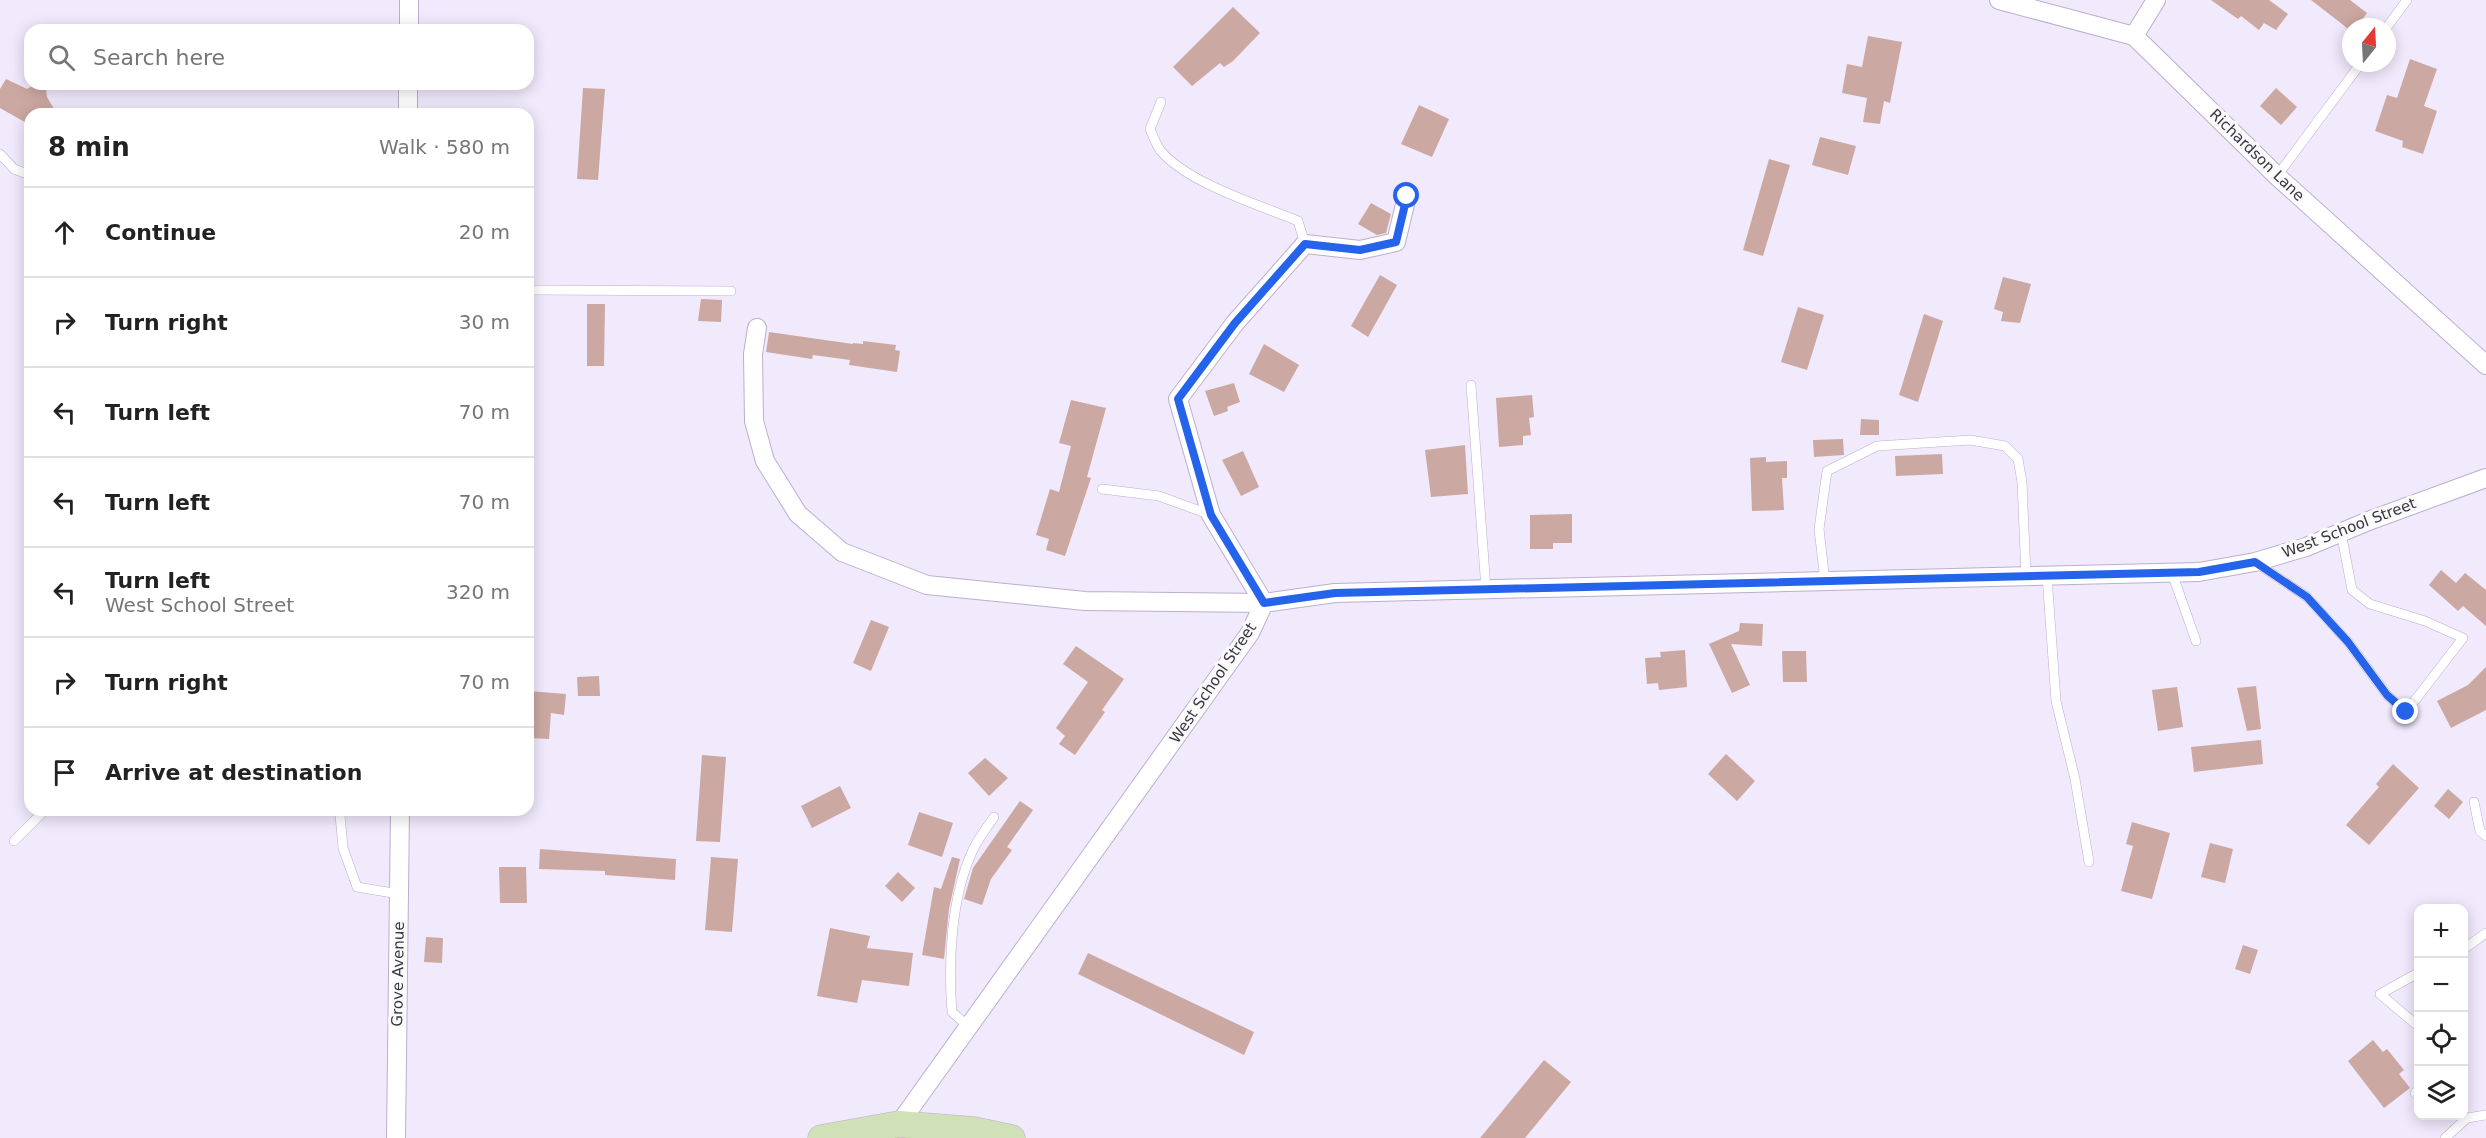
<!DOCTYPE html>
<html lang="en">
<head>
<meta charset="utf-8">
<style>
  body { margin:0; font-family:"DejaVu Sans",sans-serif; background:#f6f6f6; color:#222 }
  .controls { position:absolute; right:18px; bottom:18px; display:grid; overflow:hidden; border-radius:12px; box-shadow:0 3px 15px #0003 }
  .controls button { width:54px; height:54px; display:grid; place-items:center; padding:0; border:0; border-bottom:2px solid #e0e0e0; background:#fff; color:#222; font:30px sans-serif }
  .compass { position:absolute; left:2342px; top:18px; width:54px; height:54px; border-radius:50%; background:#fff; box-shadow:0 3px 15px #0003; rotate:18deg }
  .stop { position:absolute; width:18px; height:18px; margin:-14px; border:4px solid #2563eb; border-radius:50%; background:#fff }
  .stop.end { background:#2563eb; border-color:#fff; box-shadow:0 2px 6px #0008 }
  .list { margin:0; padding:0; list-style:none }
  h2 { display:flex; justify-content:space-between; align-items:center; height:78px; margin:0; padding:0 24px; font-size:26px }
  h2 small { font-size:20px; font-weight:400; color:#767676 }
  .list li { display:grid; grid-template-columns:39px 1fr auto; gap:18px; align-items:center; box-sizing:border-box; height:90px; padding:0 24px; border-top:2px solid #e0e0e0 }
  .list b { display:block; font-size:22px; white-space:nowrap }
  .list p { margin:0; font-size:20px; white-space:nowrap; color:#767676 }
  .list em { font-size:20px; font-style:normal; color:#767676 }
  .icon { flex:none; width:33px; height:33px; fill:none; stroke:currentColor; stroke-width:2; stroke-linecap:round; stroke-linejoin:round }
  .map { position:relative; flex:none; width:2486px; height:1138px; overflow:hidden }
  .search { position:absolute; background:#fff; box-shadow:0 3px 15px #0003; left:24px; top:24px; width:510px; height:66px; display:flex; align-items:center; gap:15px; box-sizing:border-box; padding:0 21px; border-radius:18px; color:#767676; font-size:22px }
  .panel { position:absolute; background:#fff; box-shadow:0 3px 15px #0003; left:24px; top:108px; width:510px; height:708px; border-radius:18px }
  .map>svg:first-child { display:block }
  .building { fill:#cca8a2 }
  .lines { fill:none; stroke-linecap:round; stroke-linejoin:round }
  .lane-casing { stroke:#bbafcd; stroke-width:10 }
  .street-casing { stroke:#bbafcd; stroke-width:20 }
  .secondary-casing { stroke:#bbafcd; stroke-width:27 }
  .lane { stroke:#fff; stroke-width:9 }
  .street { stroke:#fff; stroke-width:18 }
  .secondary { stroke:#d0e1b7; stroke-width:26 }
  .route { stroke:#2563eb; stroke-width:8 }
  .labels { text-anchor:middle; stroke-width:6; stroke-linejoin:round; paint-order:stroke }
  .street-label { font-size:15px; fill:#393440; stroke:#fafafa }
</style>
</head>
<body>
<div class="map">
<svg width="2486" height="1138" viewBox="0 0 2486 1138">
  <rect width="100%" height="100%" fill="#f1e9fc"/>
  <path class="building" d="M2211,0H2269L2288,14L2276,30L2264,23L2259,30L2241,16L2238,19Z
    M2311,0H2350L2367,13L2357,27H2351V31Z
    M1233,7L1260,33L1233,61L1224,67L1220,63L1192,86L1173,67Z
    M1868,36L1902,42L1890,103L1884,101L1880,124L1863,122L1867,98L1842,93L1847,64L1862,67Z
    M2410,59L2437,69L2424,106L2437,111L2423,154L2402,147L2403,141L2375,131L2387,95L2397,98Z
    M6,79L27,89L36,84L46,89L47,97L57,114H30V125L0,108V89Z
    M583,88L605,89L598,180L577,179Z
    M2276,88L2297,107L2281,125L2260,106Z
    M1419,105L1449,119L1432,157L1401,144Z
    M1820,137L1856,146L1848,175L1812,165Z
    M1769,159L1790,165L1763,256L1743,250Z
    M1371,203L1391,214L1386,233L1377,235L1358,224Z
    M1380,275L1397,285L1368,337L1351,326Z
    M2003,277L2031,284L2020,323L2001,321L2003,312L1994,309Z
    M701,299L722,300L721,322L698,321Z
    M587,304H605L604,366H587Z
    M1798,307L1824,315L1807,370L1781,362Z
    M1924,314L1943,321L1918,402L1899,395Z
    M769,332L853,344V343L863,344V341L896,345L895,350L900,351L897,372L849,365L850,360L813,355L812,359L766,352Z
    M1264,344L1299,365L1284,392L1249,374Z
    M1234,383L1240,402L1227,407L1228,411L1214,416L1205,391Z
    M1532,395L1534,417L1529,418L1531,435L1523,436V445L1499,447L1496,398Z
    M1071,400L1106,408L1087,477L1091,478L1065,556L1046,550L1049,539L1036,535L1050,489L1059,492L1071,446L1059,443Z
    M1861,419L1879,420V435H1860Z
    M1843,439L1844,455L1814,457L1813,440Z
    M1465,445L1468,494L1431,497L1425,450Z
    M1243,451L1259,487L1241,496L1222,460Z
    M1942,454L1943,474L1896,476L1895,456Z
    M1766,457V462L1787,461V478H1782L1784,510L1752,511L1750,458Z
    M1572,514V543H1553V549H1530V515Z
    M2441,570L2456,583L2465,573L2486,590V626L2463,606L2458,611L2429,585Z
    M871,620L889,627L871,671L853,663Z
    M1740,623L1763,624L1762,646L1731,644L1750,685L1732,693L1709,644L1739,631Z
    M1076,646L1124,679L1102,710L1105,712L1075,755L1059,744L1065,736L1056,728L1088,682L1063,664Z
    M1685,650L1687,687L1659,690L1658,683L1647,684L1645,658L1661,657L1660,652Z
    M1782,651H1806L1807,682H1783Z
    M2486,667V710L2451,728L2437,701L2468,685Z
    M599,676L600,696H578L577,677Z
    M2256,686L2261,729L2247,731L2237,688Z
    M2177,687L2183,727L2158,731L2152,690Z
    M528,691L566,694L564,715L551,713L549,739L528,738Z
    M2261,740L2263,764L2194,772L2191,747Z
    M1726,754L1755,781L1737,801L1708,774Z
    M702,755L726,757L720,842L696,841Z
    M985,758L1008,778L989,796L968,773Z
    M2393,764L2419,788L2369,845L2346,825L2379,787L2376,784Z
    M840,786L851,808L812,828L801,806Z
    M2448,789L2463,802L2449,819L2434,806Z
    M1020,801L1033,810L1007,847L1012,850L991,879L982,905L964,899L973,868Z
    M919,812L953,823L942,857L908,845Z
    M2132,822L2170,833L2152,899L2121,891L2133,846L2126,844Z
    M2210,843L2233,849L2225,883L2201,877Z
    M540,849L676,859L675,880L605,875V871L539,869Z
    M711,857L738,859L732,932L705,930Z
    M952,857L960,859L949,909L944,959L922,955L934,887L941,889Z
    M499,867H526L527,903H500Z
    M898,872L915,888L902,902L885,886Z
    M830,928L870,936L867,948L913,953L909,986L862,980L857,1003L817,996Z
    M426,937L443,938L442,963L424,962Z
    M2243,945L2258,950L2250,974L2235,969Z
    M1088,953L1254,1032L1244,1055L1078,974Z
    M2373,1040L2383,1052L2387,1049L2404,1070L2399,1074L2410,1088L2384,1108L2348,1061Z
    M1544,1060L1571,1082L1525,1138H1480Z"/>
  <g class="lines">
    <defs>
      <path id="lane" d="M2387,27L2407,0
        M1161,102L1150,129C1153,136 1156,144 1160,150C1187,183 1259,205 1298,221L1305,244
        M0,154L14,169L30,175
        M2277,176L2361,63
        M528,290L731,291
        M1471,385L1486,589
        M1102,489L1159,496L1211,515
        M2255,562L2307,597L2348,642L2387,695L2406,712L2463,638L2425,621L2370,604L2352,590L2341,532
        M2172,573L2196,641
        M2047,576L2056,701L2075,779L2089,862
        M1825,581L1819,529L1827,471L1877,446L1970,440L2005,446L2018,459L2022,482L2026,576
        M2474,802L2480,831L2486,836
        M337,810L340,815L343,848L357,887L399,894
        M14,841L45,810
        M2464,949L2486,933
        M2418,973L2380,994L2418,1026
        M969,1027L952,1012C948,963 951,898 972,852C977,840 986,829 994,817
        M2415,1093L2418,1090
        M2445,1138L2467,1118L2486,1115"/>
      <path id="street" d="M1999,0L2134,36L2277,176L2486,365
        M409,30V0
        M2134,36L2156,0
        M408,114V84
        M757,328L753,354L754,421L765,461L798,514L842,552L927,585L1085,601L1264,603L1335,593L2199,572L2255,562L2306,547L2371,520L2486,478
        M1264,603L1211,515L1178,399L1235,323L1305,244L1360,250L1396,242L1407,196
        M899,1124L1250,633L1264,603
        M396,1138L400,810"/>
      <path id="secondary" d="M821,1138L899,1124L974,1130L1012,1138"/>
    </defs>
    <use href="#lane" class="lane-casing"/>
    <use href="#street" class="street-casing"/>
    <use href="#secondary" class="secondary-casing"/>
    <use href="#lane" class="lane"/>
    <use href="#street" class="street"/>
    <use href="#secondary" class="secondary"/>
  </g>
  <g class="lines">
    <path class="route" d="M1407,196L1396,242L1360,250L1305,244L1235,323L1178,399L1211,515L1264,603L1335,593L2199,572L2255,562L2307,597L2348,642L2387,695L2406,712"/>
  </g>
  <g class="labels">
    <g class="street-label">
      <text transform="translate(2257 155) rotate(44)" y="5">Richardson Lane</text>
      <text transform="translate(2349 528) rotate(-21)" y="5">West School Street</text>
      <text transform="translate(1213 683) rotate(-56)" y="5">West School Street</text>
      <text transform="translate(398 974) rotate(-89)" y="5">Grove Avenue</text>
    </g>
  </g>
</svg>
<div class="controls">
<button>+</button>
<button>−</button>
<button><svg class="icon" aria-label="locate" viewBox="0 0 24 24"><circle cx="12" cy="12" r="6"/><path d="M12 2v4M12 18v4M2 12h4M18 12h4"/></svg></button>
<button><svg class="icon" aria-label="layers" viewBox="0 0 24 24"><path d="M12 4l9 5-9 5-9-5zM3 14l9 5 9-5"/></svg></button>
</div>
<svg class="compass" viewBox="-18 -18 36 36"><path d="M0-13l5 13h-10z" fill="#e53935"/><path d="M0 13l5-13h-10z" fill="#767676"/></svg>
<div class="stop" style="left:1407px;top:196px"></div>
<div class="stop end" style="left:2406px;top:712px"></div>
<div class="search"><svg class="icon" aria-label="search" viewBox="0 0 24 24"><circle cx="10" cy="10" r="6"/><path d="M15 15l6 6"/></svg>Search here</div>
<section class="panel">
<h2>8 min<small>Walk · 580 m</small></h2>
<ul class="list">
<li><svg class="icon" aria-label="ahead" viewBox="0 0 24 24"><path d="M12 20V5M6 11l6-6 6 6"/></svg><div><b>Continue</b></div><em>20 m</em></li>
<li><svg class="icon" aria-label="right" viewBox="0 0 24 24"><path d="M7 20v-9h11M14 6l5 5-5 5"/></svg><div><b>Turn right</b></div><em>30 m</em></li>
<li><svg class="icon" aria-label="left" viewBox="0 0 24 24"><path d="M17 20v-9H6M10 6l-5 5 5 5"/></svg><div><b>Turn left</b></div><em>70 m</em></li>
<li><svg class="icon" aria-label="left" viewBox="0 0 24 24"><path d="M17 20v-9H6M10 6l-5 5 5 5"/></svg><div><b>Turn left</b></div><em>70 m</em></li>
<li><svg class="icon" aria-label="left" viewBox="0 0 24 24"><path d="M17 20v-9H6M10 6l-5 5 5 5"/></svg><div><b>Turn left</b><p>West School Street</p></div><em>320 m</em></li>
<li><svg class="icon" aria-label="right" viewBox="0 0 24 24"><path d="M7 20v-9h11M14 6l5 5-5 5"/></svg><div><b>Turn right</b></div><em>70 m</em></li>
<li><svg class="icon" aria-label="arrive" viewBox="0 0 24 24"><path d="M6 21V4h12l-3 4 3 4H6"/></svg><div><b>Arrive at destination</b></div></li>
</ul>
</section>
</div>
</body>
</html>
